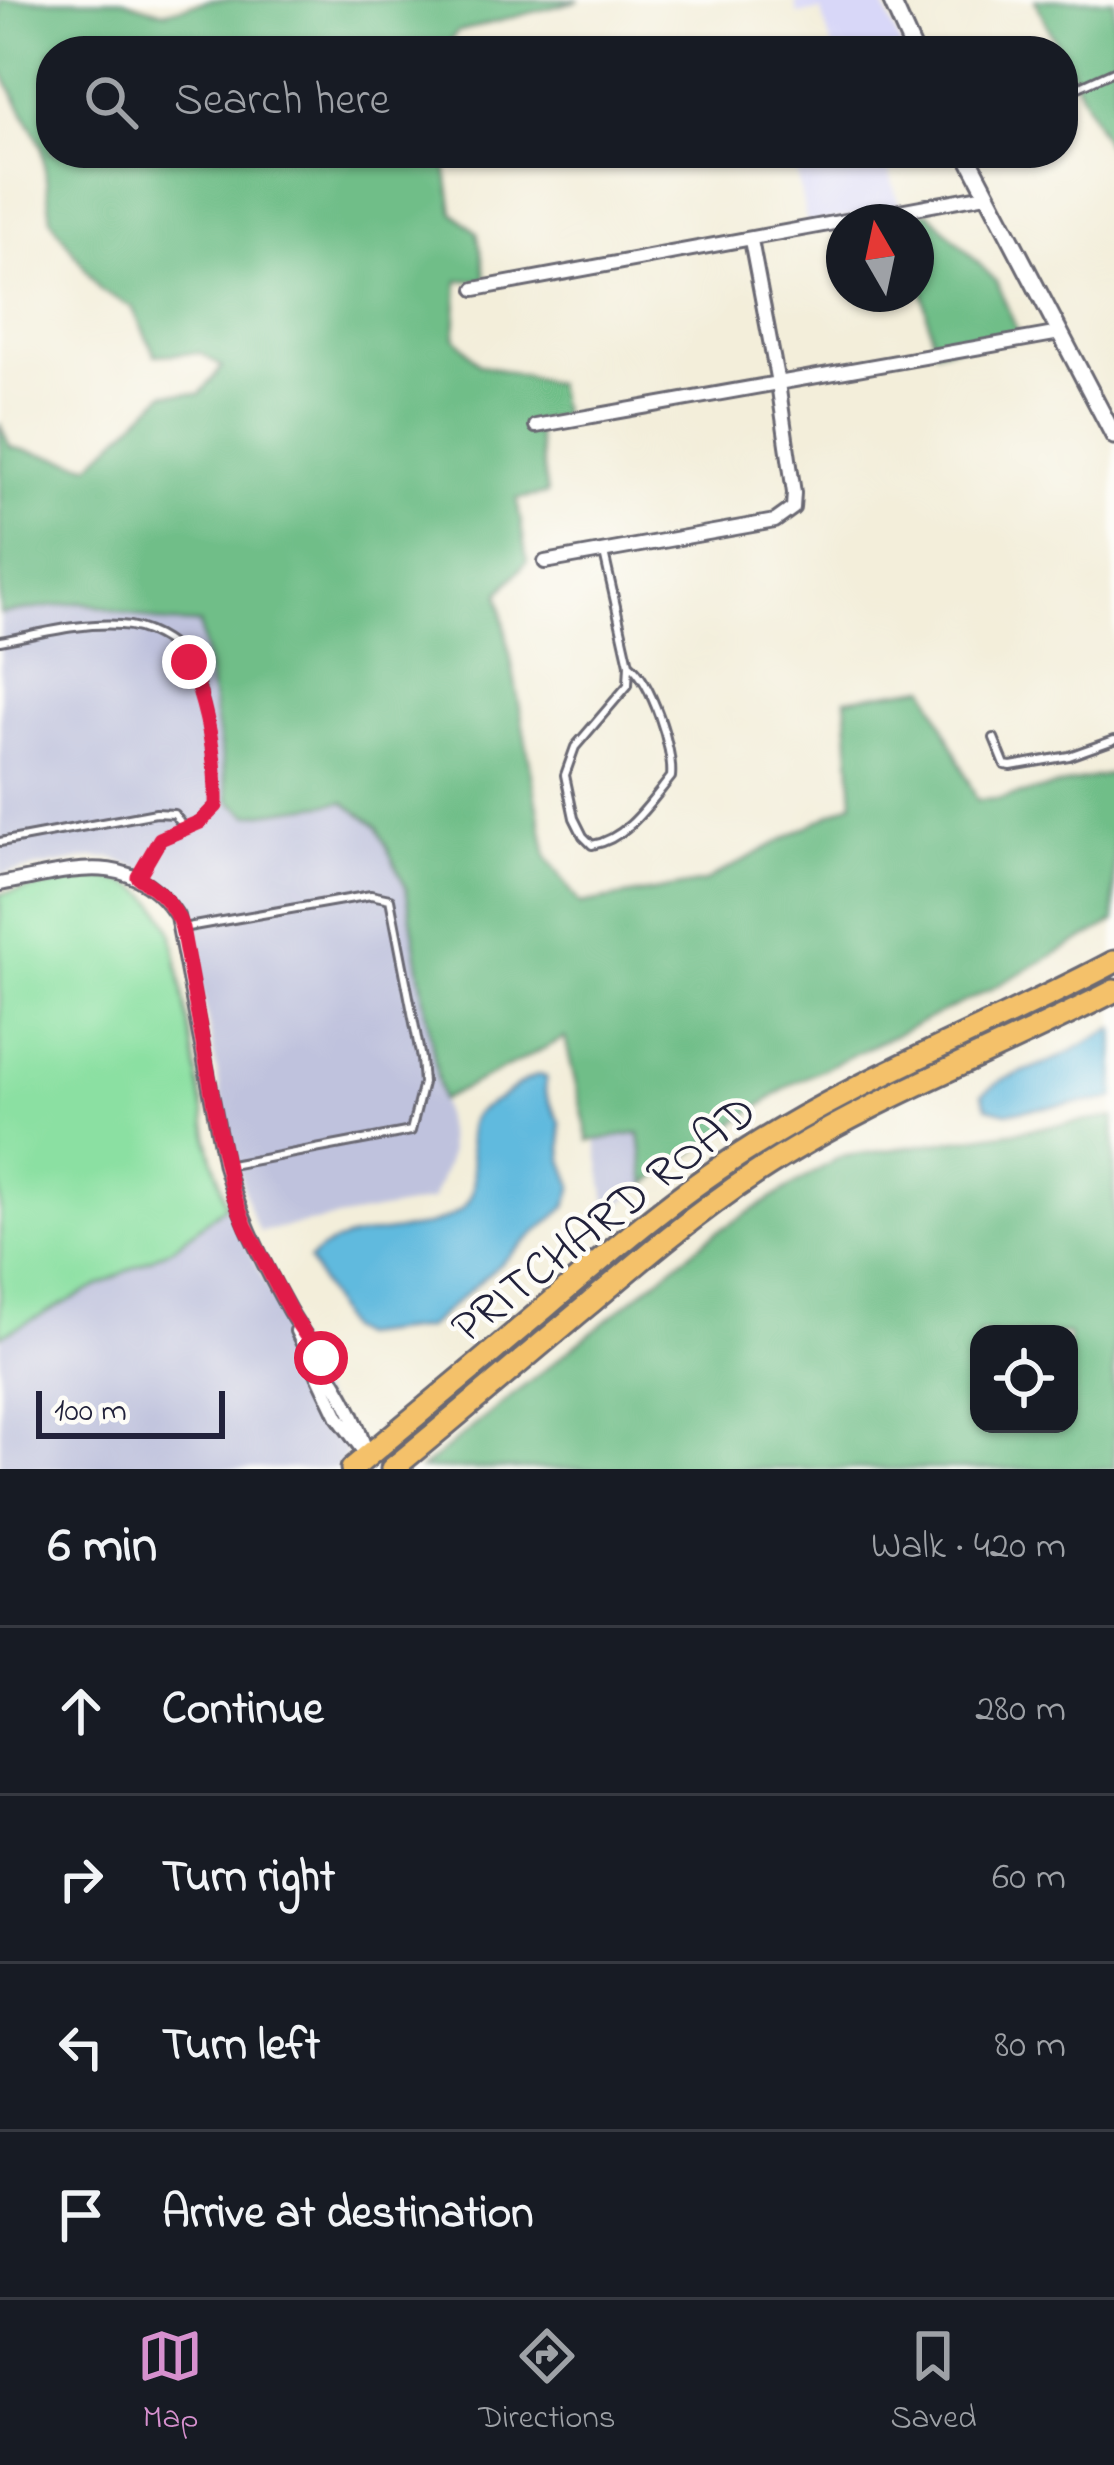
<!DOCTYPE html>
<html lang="en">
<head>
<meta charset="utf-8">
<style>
  body { margin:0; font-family:"Indie Flower",sans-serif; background:#20242c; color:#f1f3f6 }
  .controls { position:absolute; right:36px; bottom:36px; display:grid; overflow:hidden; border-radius:24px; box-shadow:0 3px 9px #0004 }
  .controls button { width:108px; height:108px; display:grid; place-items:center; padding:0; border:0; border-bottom:3px solid #363941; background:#171b24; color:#f1f3f6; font:60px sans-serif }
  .compass { position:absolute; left:826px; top:204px; width:108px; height:108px; border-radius:50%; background:#171b24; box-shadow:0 3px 9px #0004; rotate:351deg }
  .scale { position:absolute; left:36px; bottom:30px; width:189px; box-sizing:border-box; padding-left:12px; border:6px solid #22223b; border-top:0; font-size:33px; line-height:42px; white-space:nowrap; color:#22223b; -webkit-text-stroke:9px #fdfcf7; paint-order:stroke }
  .stop { position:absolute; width:36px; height:36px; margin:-27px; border:9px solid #e11d48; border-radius:50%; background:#fff }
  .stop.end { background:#e11d48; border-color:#fff; box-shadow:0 3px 12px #0008 }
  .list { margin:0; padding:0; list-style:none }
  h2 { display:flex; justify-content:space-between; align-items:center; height:156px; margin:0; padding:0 48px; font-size:51px }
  h2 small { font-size:39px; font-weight:400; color:#9ea1a6 }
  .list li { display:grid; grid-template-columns:78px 1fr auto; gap:36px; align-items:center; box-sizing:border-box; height:168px; padding:0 48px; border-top:3px solid #363941 }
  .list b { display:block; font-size:45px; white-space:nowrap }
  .list em { font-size:39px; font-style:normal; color:#9ea1a6 }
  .icon { flex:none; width:66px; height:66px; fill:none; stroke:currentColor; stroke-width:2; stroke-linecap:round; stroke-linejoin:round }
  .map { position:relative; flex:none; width:1114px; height:1469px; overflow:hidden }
  .search { position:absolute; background:#171b24; box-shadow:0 3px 9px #0004; left:36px; right:36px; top:36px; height:132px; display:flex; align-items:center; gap:30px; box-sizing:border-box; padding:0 42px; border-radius:48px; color:#9ea1a6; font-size:45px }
  .sheet { height:828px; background:#171b24 }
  nav { display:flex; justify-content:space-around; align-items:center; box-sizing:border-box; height:168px; border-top:3px solid #363941; background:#171b24; font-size:33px; color:#9ea1a6 }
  nav a { display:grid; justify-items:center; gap:6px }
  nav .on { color:#d690ce }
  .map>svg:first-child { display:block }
  .built { fill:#d8d7f8 }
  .industrial { fill:#bfc2dd }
  .green { fill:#8be0a2; stroke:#56816e; stroke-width:3 }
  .forest { fill:#70be88; stroke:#497062; stroke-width:3; fill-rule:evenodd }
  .water { fill:#60bade; stroke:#416e8c; stroke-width:3 }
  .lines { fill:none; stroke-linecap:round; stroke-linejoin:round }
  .service-casing { stroke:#6b6973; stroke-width:12 }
  .minor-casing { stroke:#6b6973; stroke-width:18 }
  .tertiary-casing { stroke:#6b6973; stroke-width:21 }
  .primary-casing { stroke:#6b6973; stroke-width:27 }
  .service { stroke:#fff; stroke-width:6 }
  .minor { stroke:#fff; stroke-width:12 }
  .tertiary { stroke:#fff; stroke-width:15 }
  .primary { stroke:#f4c16a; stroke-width:21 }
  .route { stroke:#e11d48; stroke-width:15 }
  .labels { text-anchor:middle; stroke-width:9; stroke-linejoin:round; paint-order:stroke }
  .street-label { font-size:48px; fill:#22223b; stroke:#fdfcf7 }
</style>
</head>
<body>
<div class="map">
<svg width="1114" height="1469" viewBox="0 0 1114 1469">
  <rect width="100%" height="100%" fill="#fdfcf7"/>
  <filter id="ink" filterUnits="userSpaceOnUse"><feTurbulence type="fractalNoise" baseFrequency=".00833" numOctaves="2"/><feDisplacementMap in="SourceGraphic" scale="24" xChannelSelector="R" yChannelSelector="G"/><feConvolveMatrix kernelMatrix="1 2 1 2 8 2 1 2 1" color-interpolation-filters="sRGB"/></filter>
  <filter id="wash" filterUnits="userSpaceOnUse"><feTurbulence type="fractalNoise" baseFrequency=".004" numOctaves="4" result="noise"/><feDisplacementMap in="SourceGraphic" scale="48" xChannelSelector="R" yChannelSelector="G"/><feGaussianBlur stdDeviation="2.7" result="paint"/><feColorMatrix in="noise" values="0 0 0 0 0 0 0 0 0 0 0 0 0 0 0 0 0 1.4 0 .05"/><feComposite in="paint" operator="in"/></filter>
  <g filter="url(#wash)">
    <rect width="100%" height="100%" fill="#f3eeda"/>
    <path class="built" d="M795,0H881L903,51H833L821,11L797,14Z
      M771,153H884L900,208L807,224L794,161H773Z"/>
    <path class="industrial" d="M82,602L167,623H200L229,801L249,815L344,802L377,826L406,888L450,1155L432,1201L260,1232L252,1217L229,1137L187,909L160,877L112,858H92L0,874V614Z
      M640,1133L646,1184L608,1214L596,1139Z
      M226,1205L342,1436L346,1440L345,1458L337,1469H0V1336L176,1246Z"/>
    <path class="green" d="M95,877C137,881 154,893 172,931L210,1147L226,1205L176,1246L0,1336V894Z"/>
    <path class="forest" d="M0,0H122L163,12L211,0H580L457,32L442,51H51V153H444L453,212L477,232L486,279L458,281L455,337L479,364L555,384L562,416L526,423L527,434L537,431L547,494L517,499L527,561L499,594L547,857L580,904L704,882L853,802L846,699L926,687L977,800L1000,799L1114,773V922L993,988L792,1084L646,1184L640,1133L589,1141L565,1038L441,1100L406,888L377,826L344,802L249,815L229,800L200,624L167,623L82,602L0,614V423L10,447L90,465L165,393L200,394L222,367L201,353L155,355L132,307L100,290L51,219L42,146L0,68Z
      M1035,0H1114V159L1063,56V51H1060Z
      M928,212L996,281L1019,335L934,350L916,257V222H909L908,214Z
      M1114,1117V1469H421L715,1233L840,1157ZM1069,1334V1424H979V1334Z"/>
    <path class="water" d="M1114,1028V1099L1007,1112L987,1107L982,1094L1002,1080L1059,1058Z
      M539,1075L546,1077L545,1093L560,1122L563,1160L573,1186L566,1207L426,1328L358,1336L345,1329L309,1260C343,1221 420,1241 459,1211C493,1185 455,1137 475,1114C481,1108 492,1103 499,1099C512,1089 524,1080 539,1075Z"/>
  </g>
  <g filter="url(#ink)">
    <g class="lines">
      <defs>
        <path id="service" d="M1063,94L1114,71
          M604,553L629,664L628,685L575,747L565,775L574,818L583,836L592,845C627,839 649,804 671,777C674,749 651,681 629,664
          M0,641C39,634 81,622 121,625C145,626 171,641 187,659C206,682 217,774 216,805L200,822L161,839L138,876
          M994,738L1005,765L1011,766L1069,756L1114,740
          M0,842L156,813L174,814L185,828
          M182,928L371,895L390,899L421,1059L423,1083L411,1131L225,1166"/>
        <path id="minor" d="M475,289L986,195
          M536,426L1060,333
          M545,562L775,521L793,508L794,493L778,383L751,240
          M0,884C68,872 132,846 177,916L225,1166C240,1217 263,1264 289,1310C317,1358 353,1401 367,1456
          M297,1331L338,1417L362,1449"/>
        <path id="tertiary" d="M891,0L914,51
          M966,153L1114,436"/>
        <path id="primary" d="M352,1469C417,1415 483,1360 548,1305C610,1252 672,1198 741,1154C860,1077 990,1028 1114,962
          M392,1469C458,1415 523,1359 589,1304C642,1259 696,1213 755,1174C868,1099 995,1053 1114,991"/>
      </defs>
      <use href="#service" class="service-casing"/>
      <use href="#minor" class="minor-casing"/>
      <use href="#tertiary" class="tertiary-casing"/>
      <use href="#primary" class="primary-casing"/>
      <use href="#service" class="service"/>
      <use href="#minor" class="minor"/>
      <use href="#tertiary" class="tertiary"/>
      <use href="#primary" class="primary"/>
    </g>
  </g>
  <g class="lines" filter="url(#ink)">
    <path class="route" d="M189,662C206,706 217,757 216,806L200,822L160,839L138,877C159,890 174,904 182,928L219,1132L233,1194L246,1227L291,1313L321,1358"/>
  </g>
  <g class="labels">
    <g class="street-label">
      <text transform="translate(602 1217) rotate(-38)" y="17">PRITCHARD ROAD</text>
    </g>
  </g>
</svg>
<div class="controls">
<button><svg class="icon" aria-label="locate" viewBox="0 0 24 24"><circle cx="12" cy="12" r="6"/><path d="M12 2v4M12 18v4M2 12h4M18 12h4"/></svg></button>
</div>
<svg class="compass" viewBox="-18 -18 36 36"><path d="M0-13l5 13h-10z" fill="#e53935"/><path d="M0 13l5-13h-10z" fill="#9ea1a6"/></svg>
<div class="scale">100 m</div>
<div class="stop" style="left:321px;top:1358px"></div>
<div class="stop end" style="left:189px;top:662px"></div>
<div class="search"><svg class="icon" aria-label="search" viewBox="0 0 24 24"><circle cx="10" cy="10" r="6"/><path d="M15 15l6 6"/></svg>Search here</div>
</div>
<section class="sheet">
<h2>6 min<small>Walk · 420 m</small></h2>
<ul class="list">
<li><svg class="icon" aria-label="ahead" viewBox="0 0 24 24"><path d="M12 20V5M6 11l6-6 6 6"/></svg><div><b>Continue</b></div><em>280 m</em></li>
<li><svg class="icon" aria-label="right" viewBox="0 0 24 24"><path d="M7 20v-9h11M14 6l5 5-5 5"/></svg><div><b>Turn right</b></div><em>60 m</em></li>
<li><svg class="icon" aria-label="left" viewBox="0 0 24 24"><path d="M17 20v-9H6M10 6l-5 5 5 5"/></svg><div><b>Turn left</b></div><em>80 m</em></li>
<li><svg class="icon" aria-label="arrive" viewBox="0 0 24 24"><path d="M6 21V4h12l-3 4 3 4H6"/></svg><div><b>Arrive at destination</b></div></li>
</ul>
</section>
<nav>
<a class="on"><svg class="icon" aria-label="map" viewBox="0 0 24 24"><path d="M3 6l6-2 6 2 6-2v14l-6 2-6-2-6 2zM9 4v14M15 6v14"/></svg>Map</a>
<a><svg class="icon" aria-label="directions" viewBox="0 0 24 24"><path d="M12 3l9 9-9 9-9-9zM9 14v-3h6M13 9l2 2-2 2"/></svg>Directions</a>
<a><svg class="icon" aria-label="saved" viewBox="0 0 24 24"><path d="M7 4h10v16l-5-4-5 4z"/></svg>Saved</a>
</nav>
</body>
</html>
